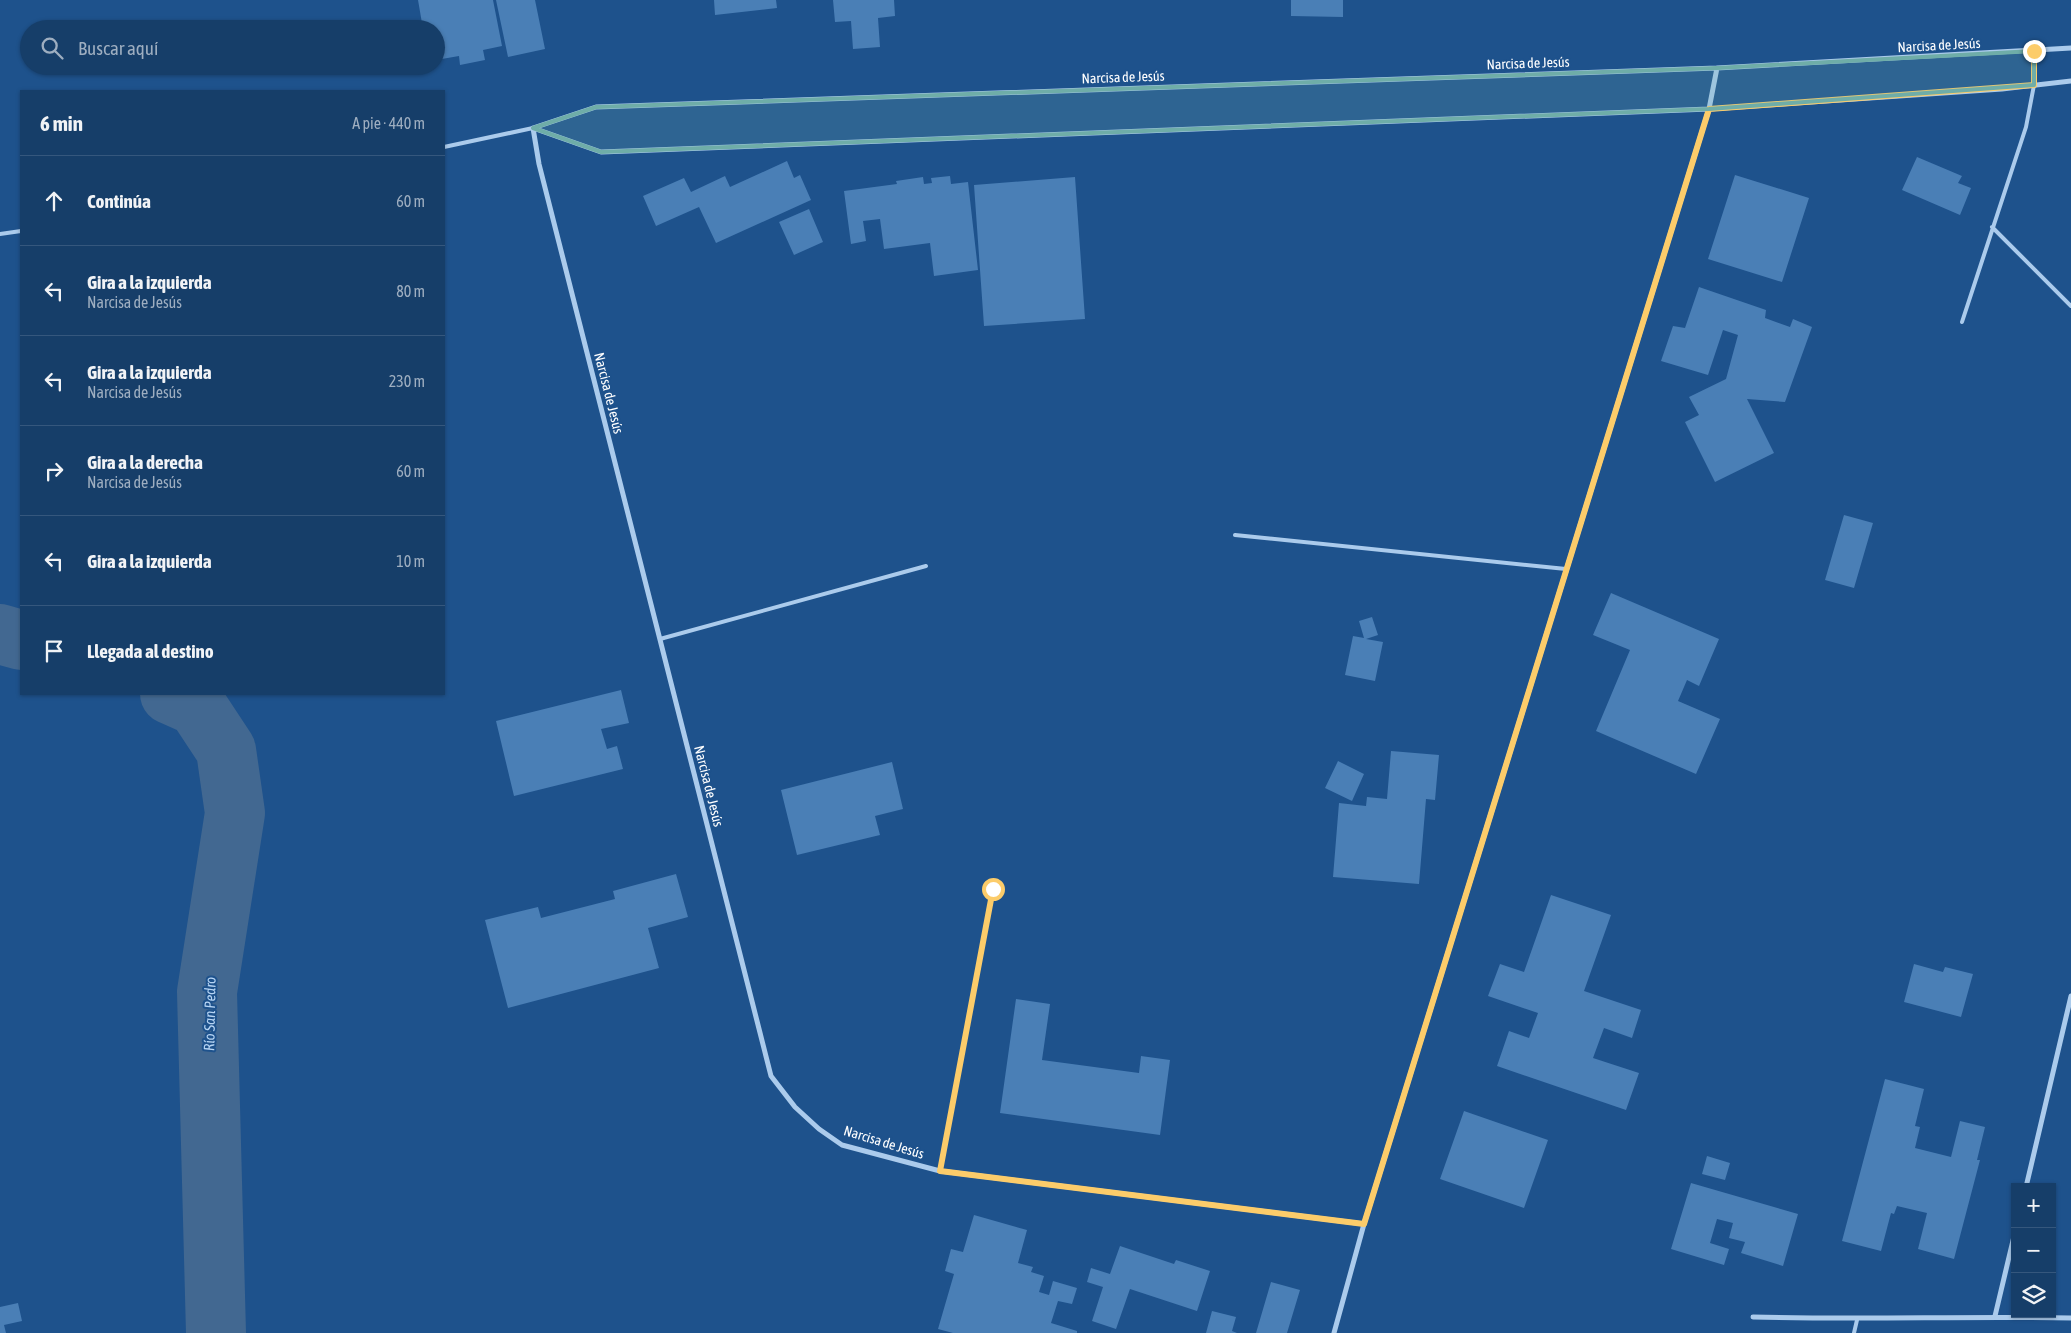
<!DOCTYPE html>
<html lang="es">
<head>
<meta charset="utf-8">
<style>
  body { margin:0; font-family:"Asap Condensed",sans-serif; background:#234971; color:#f1f3f6 }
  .controls { position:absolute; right:15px; bottom:15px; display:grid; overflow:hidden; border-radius:0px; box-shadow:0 1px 4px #0004 }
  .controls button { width:45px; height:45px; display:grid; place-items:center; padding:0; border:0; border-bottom:1px solid #35577d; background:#163e69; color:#f1f3f6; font:25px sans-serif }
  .stop { position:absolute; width:15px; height:15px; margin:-11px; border:4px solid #fccc6a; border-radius:50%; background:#fff }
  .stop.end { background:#fccc6a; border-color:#fff; box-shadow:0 1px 5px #0008 }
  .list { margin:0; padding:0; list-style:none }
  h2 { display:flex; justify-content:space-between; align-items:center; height:65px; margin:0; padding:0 20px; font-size:21px }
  h2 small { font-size:16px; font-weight:400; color:#9eaec0 }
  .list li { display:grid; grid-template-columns:32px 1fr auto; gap:15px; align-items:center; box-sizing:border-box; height:90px; padding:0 20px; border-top:1px solid #35577d }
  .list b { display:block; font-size:19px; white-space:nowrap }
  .list p { margin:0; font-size:16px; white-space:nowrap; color:#9eaec0 }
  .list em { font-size:16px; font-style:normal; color:#9eaec0 }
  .icon { flex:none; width:28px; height:28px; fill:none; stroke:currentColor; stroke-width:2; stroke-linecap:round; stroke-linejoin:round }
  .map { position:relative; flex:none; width:2071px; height:1333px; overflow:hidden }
  .search { position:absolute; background:#163e69; box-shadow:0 1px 4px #0004; left:20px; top:20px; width:425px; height:55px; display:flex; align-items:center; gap:12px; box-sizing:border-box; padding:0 18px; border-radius:28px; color:#9eaec0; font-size:19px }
  .panel { position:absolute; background:#163e69; box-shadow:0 1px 4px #0004; left:20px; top:90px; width:425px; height:605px; border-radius:0px }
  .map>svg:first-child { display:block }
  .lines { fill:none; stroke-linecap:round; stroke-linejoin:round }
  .river { stroke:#426891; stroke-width:60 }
  .building { fill:#4a7fb6 }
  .lane { stroke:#abcbec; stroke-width:4 }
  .street { stroke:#abcbec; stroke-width:5 }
  .route { stroke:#fccc6a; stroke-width:6 }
  .marked { fill:#6fada8; fill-opacity:0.2; stroke:#6fada8; stroke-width:4; stroke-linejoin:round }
  .labels { text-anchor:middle; stroke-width:4; stroke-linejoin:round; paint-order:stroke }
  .street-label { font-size:14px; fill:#fff; stroke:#1e528c }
  .water-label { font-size:15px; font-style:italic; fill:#b7d5f4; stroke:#1e528c }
</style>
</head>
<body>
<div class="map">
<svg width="2071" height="1333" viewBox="0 0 2071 1333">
  <rect width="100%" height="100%" fill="#1e528c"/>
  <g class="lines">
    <path class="river" d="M0,634L21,640
      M170,694L197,706L226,750L235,813L207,992L216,1333"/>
  </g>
  <path class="building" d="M418,0H493L502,46L483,50L485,60L460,65L459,56L436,60V29H423Z
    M496,0H535L545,49L508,57Z
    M714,0H776L777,8L715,15Z
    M833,0H894L895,16L878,18L880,47L853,49L851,21L835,22Z
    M1291,0H1343V17L1291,16Z
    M1917,157L1962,176L1958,183L1971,188L1960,215L1902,190Z
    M787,161L794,178L800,175L811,200L716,243L699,207L656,226L643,196L684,178L691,192L725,176L730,187Z
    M1735,175L1809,198L1782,282L1708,259Z
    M950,176L951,184L968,182L978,270L934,276L930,243L884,249L880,219L863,221L866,241L851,244L844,191L897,184L896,181L923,177L924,184L932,183L931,178Z
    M1075,177L1085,319L984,326L974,185Z
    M809,209L823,242L794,255L779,222Z
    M1699,287L1766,310L1765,318L1790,327L1793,319L1812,327L1785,402L1747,399L1774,453L1715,482L1685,422L1699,415L1689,397L1726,379L1738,335L1723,330L1708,375L1661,361L1673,326L1685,328Z
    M1844,515L1873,523L1854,588L1825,580Z
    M1611,593L1719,639L1699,686L1687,680L1678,701L1720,719L1696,774L1596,731L1630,650L1593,635Z
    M1372,617L1378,635L1366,639L1383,642L1375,681L1345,675L1353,636L1364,638L1359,621Z
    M621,690L629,723L601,729L607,749L617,746L623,769L514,796L496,721Z
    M1391,751L1439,755L1435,800L1426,799L1419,884L1333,877L1339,803L1366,806L1367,797L1387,799Z
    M1338,761L1364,774L1352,801L1325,788Z
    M892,762L903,809L875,816L880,835L797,855L781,790Z
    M676,874L688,917L648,928L659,968L508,1008L485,920L538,907L541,918L615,899L613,891Z
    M1551,895L1611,915L1584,991L1641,1010L1632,1038L1604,1028L1593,1058L1639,1073L1626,1110L1497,1066L1509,1031L1529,1038L1538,1013L1488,996L1500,964L1524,972Z
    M1914,964L1943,972L1945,967L1973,974L1961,1017L1904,1002Z
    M1016,999L1050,1004L1042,1060L1139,1073L1141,1056L1170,1060L1160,1135L1000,1113Z
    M1885,1079L1924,1089L1915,1126L1920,1127L1915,1148L1951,1157L1960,1121L1985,1127L1977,1160H1980L1954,1259L1918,1249L1927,1213L1897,1206L1894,1214L1891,1213L1881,1251L1842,1241Z
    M1464,1111L1548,1140L1524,1208L1440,1179Z
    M1707,1156L1730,1163L1725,1180L1702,1174Z
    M1691,1183L1798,1214L1783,1266L1741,1253L1745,1242L1729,1238L1733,1223L1717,1219L1710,1243L1729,1249L1724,1265L1671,1249Z
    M974,1215L1027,1230L1018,1263L1033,1267L1031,1272L1044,1276L1039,1292L1049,1295L1053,1281L1077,1288L1072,1304L1058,1301L1051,1323L1077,1331V1333H953L938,1329L954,1274L945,1271L951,1249L963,1252Z
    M1120,1246L1174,1264L1176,1260L1210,1271L1197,1311L1130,1289L1116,1329L1092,1321L1103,1287L1087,1282L1091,1268L1110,1274Z
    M1271,1282L1300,1290L1287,1333H1256Z
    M18,1303L22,1321L4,1325L6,1333H0V1307Z
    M1212,1311L1236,1317L1232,1331L1237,1333H1206Z"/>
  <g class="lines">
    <path class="lane" d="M444,147L533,128
      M1992,227L2071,306
      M0,234L21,231
      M1962,322L2026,127L2034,85
      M1235,535L1566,569
      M660,639L926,566
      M940,1171L993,889
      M1854,1333L1857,1320"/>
    <path class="street" d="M2034,85V51
      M533,128L539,164L771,1076L795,1107L819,1129L842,1145L940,1171L1364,1224
      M533,128L601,152L1709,109L2002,89L2071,81
      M533,128L596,107L1717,68L2071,48
      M2026,1187L2071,996
      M1995,1316L2015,1232
      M1753,1317C1859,1320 1965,1316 2071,1318
      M1334,1333L1364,1224L1709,109L1717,68"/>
  </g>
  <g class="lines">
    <path class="route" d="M993,889L940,1171L1364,1224L1709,109L2034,85V51"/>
  </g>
  <path class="marked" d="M2034,51V85L1709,109L601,152L533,128L596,107L1717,68Z"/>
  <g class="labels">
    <g class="street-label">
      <text transform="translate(1939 45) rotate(-3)" y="5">Narcisa de Jesús</text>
      <text transform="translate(1528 63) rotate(-2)" y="5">Narcisa de Jesús</text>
      <text transform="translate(1123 77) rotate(-2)" y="5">Narcisa de Jesús</text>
      <text transform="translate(609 393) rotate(76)" y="5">Narcisa de Jesús</text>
      <text transform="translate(709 786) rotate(76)" y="5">Narcisa de Jesús</text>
      <text transform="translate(884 1142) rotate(17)" y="5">Narcisa de Jesús</text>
    </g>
    <g class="water-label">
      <text transform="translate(210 1014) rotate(-89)" y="5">Río San Pedro</text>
    </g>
  </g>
</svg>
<div class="controls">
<button>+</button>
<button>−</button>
<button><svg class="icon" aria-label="layers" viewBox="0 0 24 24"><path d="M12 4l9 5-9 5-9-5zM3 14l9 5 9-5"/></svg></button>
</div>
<div class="stop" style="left:993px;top:889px"></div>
<div class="stop end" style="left:2034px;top:51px"></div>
<div class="search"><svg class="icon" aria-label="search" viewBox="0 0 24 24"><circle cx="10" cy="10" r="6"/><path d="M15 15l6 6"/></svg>Buscar aquí</div>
<section class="panel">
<h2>6 min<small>A pie · 440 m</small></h2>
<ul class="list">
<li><svg class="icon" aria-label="ahead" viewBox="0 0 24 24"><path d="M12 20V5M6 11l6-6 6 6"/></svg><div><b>Continúa</b></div><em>60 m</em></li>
<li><svg class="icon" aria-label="left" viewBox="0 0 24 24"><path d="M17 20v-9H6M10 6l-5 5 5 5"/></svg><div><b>Gira a la izquierda</b><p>Narcisa de Jesús</p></div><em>80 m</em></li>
<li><svg class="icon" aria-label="left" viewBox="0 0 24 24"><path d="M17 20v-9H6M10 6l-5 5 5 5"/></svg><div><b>Gira a la izquierda</b><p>Narcisa de Jesús</p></div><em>230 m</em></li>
<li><svg class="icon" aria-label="right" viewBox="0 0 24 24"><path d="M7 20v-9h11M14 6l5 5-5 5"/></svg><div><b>Gira a la derecha</b><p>Narcisa de Jesús</p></div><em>60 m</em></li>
<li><svg class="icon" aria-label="left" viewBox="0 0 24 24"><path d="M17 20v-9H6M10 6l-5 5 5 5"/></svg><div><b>Gira a la izquierda</b></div><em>10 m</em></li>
<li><svg class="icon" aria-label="arrive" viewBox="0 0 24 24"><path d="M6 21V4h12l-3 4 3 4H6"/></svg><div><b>Llegada al destino</b></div></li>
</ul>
</section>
</div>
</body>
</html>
